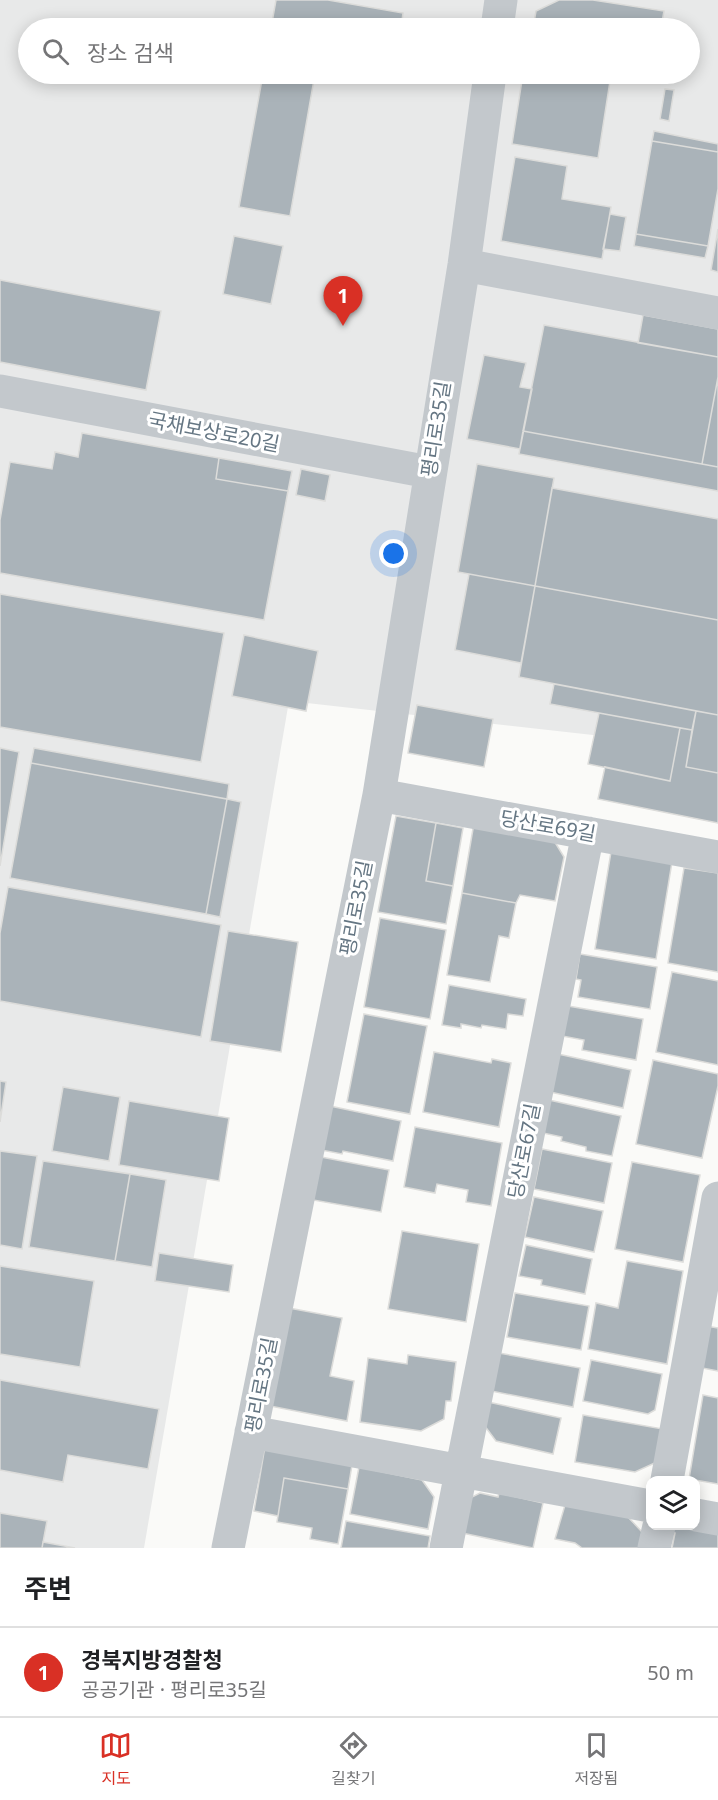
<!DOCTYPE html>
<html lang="ko">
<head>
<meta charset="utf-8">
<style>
  body { margin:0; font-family:"Noto Sans","Noto Sans KR",sans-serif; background:#f2f2f2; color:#202124 }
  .controls { position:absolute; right:18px; bottom:18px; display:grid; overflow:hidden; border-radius:12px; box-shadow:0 3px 15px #0003 }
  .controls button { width:54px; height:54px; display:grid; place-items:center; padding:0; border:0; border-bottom:2px solid #e0e0e0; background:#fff; color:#202124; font:30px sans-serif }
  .you { position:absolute; left:394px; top:554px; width:21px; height:21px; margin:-15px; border:4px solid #fff; border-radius:50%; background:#1a73e8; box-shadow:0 0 0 9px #1a73e833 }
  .badge { display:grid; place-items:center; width:39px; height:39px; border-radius:50%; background:#d93025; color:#fff; font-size:20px; font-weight:700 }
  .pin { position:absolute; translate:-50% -50px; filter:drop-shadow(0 2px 3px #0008) }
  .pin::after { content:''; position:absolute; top:32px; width:21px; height:18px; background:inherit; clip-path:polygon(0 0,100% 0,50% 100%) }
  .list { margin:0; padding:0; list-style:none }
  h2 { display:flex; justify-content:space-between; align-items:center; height:78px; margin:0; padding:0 24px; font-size:26px }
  h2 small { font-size:20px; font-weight:400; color:#757577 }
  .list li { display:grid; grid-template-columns:39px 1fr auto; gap:18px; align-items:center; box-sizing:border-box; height:90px; padding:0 24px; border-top:2px solid #e0e0e0 }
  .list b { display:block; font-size:22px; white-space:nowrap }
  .list p { margin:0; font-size:20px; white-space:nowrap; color:#757577 }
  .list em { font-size:20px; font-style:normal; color:#757577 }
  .icon { flex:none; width:33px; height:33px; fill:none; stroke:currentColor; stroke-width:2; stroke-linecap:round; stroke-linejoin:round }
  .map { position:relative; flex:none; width:718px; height:1548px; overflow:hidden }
  .search { position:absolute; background:#fff; box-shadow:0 3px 15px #0003; left:18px; right:18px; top:18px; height:66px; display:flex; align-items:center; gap:15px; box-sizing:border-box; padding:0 21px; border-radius:33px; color:#757577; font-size:22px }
  .sheet { height:168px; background:#fff }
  nav { display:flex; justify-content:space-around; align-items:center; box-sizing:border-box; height:84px; border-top:2px solid #e0e0e0; background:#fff; font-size:16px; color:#757577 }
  nav a { display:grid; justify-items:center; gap:3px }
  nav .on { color:#d93025 }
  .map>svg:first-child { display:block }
  .built { fill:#e8e9e9; fill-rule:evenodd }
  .building { fill:#aab3b9; stroke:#dcdcda; stroke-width:1.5 }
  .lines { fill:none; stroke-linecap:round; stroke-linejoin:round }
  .minor { stroke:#c3c8cc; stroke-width:33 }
  .labels { text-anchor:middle; stroke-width:6; stroke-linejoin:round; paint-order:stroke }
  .street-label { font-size:20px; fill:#657683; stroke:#fff }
</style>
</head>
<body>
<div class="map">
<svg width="718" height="1548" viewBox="0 0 718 1548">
  <rect width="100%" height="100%" fill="#fafaf8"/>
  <path class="built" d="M0,0H718V749L289,701L144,1548H0ZM28,28H690V74H28Z"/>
  <path class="building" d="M276,0H328L403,13L401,28H271Z
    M559,0H593L664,11L661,28H533L536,11Z
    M263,74H315L290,216L239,207Z
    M357,74H393L392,80Z
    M523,74H559L610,81L598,158L512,144Z
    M665,89L674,90L669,121L660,119Z
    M654,131L718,144V152L652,141Z
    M652,141L718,152V189L708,246L636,234Z
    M515,157L567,166L562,199L611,207L602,259L501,241Z
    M610,214L626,217L620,251L603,249Z
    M718,229V272L711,270Z
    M636,234L708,246L705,258L634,246Z
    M234,236L283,246L271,304L223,294Z
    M0,280L161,311L146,390L0,362Z
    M643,315L718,329V357L638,343Z
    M544,325L718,357V377L702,464L523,431Z
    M484,355L526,363L520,387L532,389L520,449L467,439Z
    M718,377V467L702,464Z
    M523,431L718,467V491L519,454Z
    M82,433L219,458L216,479L288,491L264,620L0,573V520L10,462L52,469L55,452L78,457Z
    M219,458L292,471L288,491L216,479Z
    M477,464L554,478L535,586L458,572Z
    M301,469L330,475L325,501L296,495Z
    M552,488L718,519V620L535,586Z
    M469,574L535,586L521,663L455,650Z
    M535,586L718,620V715L519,677Z
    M0,594L224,633L201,762L0,727Z
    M244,635L318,651L306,711L232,696Z
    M554,684L696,711L692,730L550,704Z
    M417,705L493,719L484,767L408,753Z
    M696,711L718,715V773L686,767Z
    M599,713L680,728L670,781L588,764Z
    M680,728L692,730L686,767L718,773V823L598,799L605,767L670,781Z
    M0,748L19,752L0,866Z
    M34,748L229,784L227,799L31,763Z
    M31,763L227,799L206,914L10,878Z
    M227,799L241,802L220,917L206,914Z
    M396,816L436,823L426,881L453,886L446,924L378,912Z
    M436,823L463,828L453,886L426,881Z
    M474,823L553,839L564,857L555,901L520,895L516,903L462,893Z
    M611,852L672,862L656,959L595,949Z
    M684,868L718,873V972L668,963Z
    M8,887L221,925L201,1037L0,1001V933Z
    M462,893L516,903L509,938L499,936L490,982L447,975Z
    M380,918L446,930L430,1019L364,1007Z
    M228,931L298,942L281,1052L210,1041Z
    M580,954L657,967L650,1009L578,997L581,980L576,979Z
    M672,972L718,981V1065L656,1052Z
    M449,985L526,999L523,1016L508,1014L506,1029L482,1025L481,1028L461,1024V1028L442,1025Z
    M568,1006L643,1019L636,1060L582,1050L584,1040L562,1036Z
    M364,1014L427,1026L410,1114L347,1102Z
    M434,1052L491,1063L492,1059L511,1063L499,1127L423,1112Z
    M558,1054L631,1070L623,1108L550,1092Z
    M653,1060L718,1074V1086L702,1158L636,1144Z
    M0,1081L6,1082L0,1122Z
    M63,1087L120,1097L109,1161L52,1151Z
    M549,1100L621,1116L612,1156L586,1151V1147L561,1141L562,1137L543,1133Z
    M129,1101L229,1118L219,1181L119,1165Z
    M330,1106L401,1121L393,1161L343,1151L342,1154L321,1150Z
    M415,1127L502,1143L491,1206L466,1202L468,1190L437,1184L435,1193L404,1187Z
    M542,1149L612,1163L604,1203L534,1189Z
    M0,1151L37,1156L22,1249L0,1245Z
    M321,1157L389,1170L381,1212L313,1200Z
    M43,1161L130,1174L115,1261L29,1247Z
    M632,1162L700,1175L683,1262L615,1249Z
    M130,1174L166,1180L152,1267L115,1261Z
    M534,1197L603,1211L594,1252L525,1237Z
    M402,1231L479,1244L466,1322L388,1309Z
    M526,1245L592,1259L585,1294L541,1285L542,1280L519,1276Z
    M159,1253L233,1265L229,1292L155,1281Z
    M627,1261L683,1271L667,1364L588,1349L596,1303L618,1308Z
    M0,1266L94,1281L80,1367L0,1354Z
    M515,1293L589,1306L581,1350L507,1337Z
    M289,1308L342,1318L330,1376L354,1381L347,1421L270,1406Z
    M706,1326L718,1328V1371L697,1367Z
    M499,1353L580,1368L573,1407L491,1391Z
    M408,1355L456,1362L451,1401H446L444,1419L421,1431L360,1422L368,1358L407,1364Z
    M591,1360L662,1374L655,1410L648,1414L583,1401Z
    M0,1380L159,1409L148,1469L68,1455L63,1482L0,1470Z
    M703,1395L718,1398V1484L689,1479Z
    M488,1402L561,1418L553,1454L496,1441L484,1425Z
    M583,1415L663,1429L657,1462L635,1472L575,1462Z
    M265,1446L352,1465L348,1489L284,1478L278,1516L254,1511Z
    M359,1467L422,1480L434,1497L428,1529L350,1514Z
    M284,1478L348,1489L338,1544L310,1539L312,1528L277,1522Z
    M480,1493L498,1497L499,1493L543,1503L533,1548L462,1533L470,1498Z
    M565,1505L628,1517L642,1532L639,1548H582L575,1543L555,1539Z
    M0,1513L47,1521L42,1548H0Z
    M346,1521L430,1536L428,1548H341Z
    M669,1526L718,1528V1548H672L675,1533L665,1531Z
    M43,1542L75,1548H42Z"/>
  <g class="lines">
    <path class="minor" d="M497,28L501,0
      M464,265L718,313
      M0,391L429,472
      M379,795L718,857
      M251,1432L650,1506
      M667,1480L718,1198
      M696,1515L718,1519
      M228,1548L379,795L464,265L490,74
      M446,1548L588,833
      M654,1548L659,1526"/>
  </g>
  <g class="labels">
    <g class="street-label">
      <text transform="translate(436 429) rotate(-81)" y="7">평리로35길</text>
      <text transform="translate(214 432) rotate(11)" y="7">국채보상로20길</text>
      <text transform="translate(548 826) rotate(10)" y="7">당산로69길</text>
      <text transform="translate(356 908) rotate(-79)" y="7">평리로35길</text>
      <text transform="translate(524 1151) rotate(-79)" y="7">당산로67길</text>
      <text transform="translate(261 1385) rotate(-79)" y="7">평리로35길</text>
    </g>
  </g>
</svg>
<div class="controls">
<button><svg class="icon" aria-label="layers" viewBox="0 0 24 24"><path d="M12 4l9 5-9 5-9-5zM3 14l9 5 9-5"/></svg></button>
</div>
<div class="you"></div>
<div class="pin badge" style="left:343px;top:326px">1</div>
<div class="search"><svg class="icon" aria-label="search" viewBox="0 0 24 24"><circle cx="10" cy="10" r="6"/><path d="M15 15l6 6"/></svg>장소 검색</div>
</div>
<section class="sheet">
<h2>주변<small></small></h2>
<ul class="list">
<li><span class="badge">1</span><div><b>경북지방경찰청</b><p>공공기관 · 평리로35길</p></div><em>50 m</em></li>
</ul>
</section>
<nav>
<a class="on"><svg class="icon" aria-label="map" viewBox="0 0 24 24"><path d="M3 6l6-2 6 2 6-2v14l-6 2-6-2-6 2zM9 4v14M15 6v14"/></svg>지도</a>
<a><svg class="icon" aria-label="directions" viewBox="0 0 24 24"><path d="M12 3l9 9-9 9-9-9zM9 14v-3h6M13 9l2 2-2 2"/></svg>길찾기</a>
<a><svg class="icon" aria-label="saved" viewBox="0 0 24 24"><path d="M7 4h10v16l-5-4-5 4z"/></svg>저장됨</a>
</nav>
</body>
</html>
